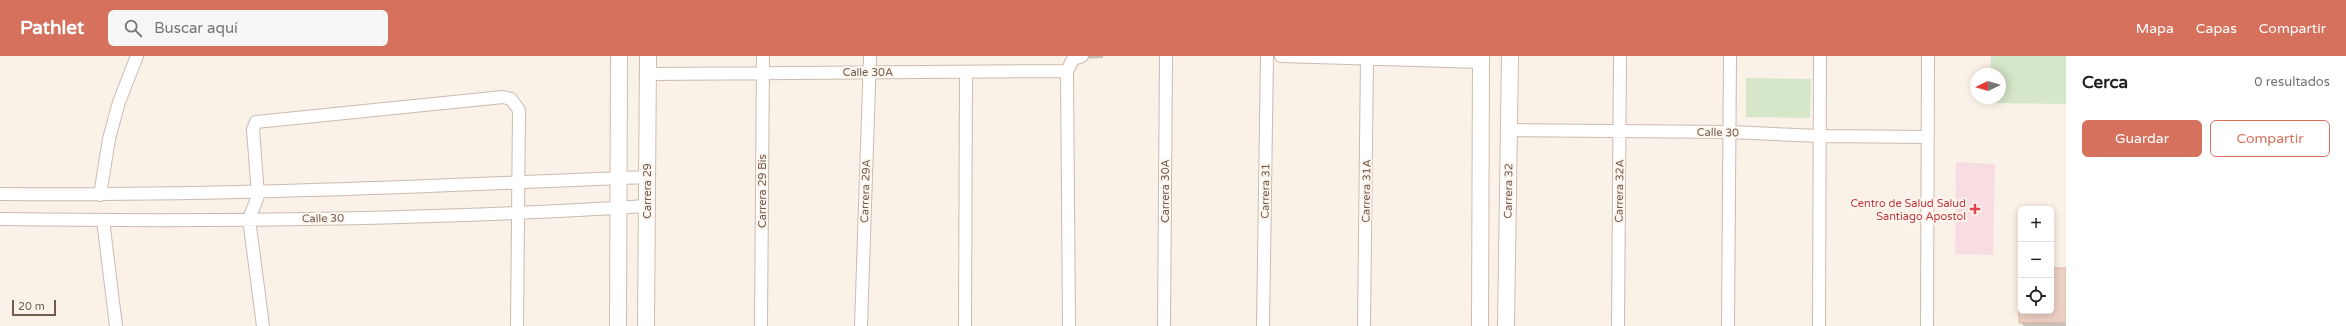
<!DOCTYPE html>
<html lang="es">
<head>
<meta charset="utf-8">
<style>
  body { margin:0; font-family:"Varela Round",sans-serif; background:#f6f6f6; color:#202124 }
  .controls { position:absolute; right:12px; bottom:12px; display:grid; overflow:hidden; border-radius:6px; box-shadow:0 2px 10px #0003 }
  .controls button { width:36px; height:36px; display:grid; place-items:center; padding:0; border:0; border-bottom:1px solid #e0e0e0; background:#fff; color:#202124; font:20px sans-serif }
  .compass { position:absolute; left:1970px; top:12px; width:36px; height:36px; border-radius:50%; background:#fff; box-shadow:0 2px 10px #0003; rotate:265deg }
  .scale { position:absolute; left:12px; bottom:10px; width:44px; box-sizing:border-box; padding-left:4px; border:2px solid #715a4f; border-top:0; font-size:11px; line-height:14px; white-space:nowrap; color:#715a4f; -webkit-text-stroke:3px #fdf6ee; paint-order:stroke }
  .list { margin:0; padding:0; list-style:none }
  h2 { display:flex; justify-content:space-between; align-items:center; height:52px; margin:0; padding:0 16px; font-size:17px }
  h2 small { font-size:13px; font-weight:400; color:#757577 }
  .actions { display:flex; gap:8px; padding:12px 16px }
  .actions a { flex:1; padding:9px 0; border:1px solid #d5715c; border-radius:6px; text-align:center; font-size:14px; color:#d5715c }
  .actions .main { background:#d5715c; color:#fff }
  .icon { flex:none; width:22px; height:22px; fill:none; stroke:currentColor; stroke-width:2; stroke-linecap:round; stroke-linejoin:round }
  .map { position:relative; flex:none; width:2066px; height:270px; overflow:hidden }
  header { display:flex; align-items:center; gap:24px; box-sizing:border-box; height:56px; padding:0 20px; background:#d5715c; color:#fff }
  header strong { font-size:19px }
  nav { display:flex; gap:22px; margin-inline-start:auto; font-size:14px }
  .search { width:280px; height:36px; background:#f6f6f6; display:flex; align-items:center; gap:10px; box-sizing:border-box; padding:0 14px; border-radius:6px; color:#757577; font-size:15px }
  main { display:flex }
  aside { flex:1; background:#fff }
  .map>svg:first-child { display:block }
  .medical { fill:#f7dde1 }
  .green { fill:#d6e6c8 }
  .shadow { fill:#0003 }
  .building { fill:#ecd1c3; stroke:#ddb8a6 }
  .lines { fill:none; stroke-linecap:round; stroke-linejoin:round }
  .street-casing { stroke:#cbbab0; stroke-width:14 }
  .secondary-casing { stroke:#cfbcb0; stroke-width:18 }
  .street { stroke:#fff; stroke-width:12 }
  .secondary { stroke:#fff; stroke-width:16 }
  .health-dot { fill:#e0444e; stroke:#fdf6ee; stroke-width:1.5 }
  .labels { text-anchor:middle; stroke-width:4; stroke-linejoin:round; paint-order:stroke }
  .street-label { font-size:11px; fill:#715a4f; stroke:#fdf6ee }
  .health-label { font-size:11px; fill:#be3a42; stroke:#fdf6ee; text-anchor:end }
</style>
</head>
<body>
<header>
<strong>Pathlet</strong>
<div class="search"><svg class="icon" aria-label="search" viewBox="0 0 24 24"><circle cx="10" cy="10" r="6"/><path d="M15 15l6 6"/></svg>Buscar aquí</div>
<nav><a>Mapa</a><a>Capas</a><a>Compartir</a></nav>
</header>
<main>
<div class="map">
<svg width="2066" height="270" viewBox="0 0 2066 270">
  <rect width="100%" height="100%" fill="#faf2e8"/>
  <path class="medical" d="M1956,106L1995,108L1993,199L1955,198Z"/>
  <path class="green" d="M1991,0H2066V48L1991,47V42H2000V18H1991Z
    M1746,22L1811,23L1810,62L1746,61Z"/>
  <path class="shadow" d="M1074,0H1103V2L1077,3Z
    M2051,213L2066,214V270H2024L2020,266L2021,214V255H2051Z"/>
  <path class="building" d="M2051,212H2066V266L2019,267V213H2021V255H2051Z"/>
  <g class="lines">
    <defs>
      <path id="street" d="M1281,0L1481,6
        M647,18L1067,15
        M1508,74L1730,76L1820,80L1927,81
        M0,138C216,140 431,130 646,121
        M100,139L109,83L119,46L137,0
        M0,163C215,166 432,164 646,150
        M103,164L116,270
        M263,270L249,163L258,140L253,73L256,66L503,41L511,43L519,54L517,270
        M761,270L763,0
        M861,270L870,0
        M965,270L966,16
        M1069,270L1067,15L1073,3L1082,0
        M1164,270L1166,0
        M1263,270L1267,0
        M1364,270L1367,0
        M1618,270L1620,0
        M1728,270L1730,0
        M1819,270L1820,0
        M1927,270L1928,0"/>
      <path id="secondary" d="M618,270L619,0
        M646,270L648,0
        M1480,270L1481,0
        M1506,270L1510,0"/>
    </defs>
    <use href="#street" class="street-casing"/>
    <use href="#secondary" class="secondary-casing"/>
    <use href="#street" class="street"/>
    <use href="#secondary" class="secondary"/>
  </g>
  <path class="health-dot" d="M1973 147h4v4h4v4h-4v4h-4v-4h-4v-4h4z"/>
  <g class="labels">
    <g class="street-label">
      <text x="868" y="20">Calle 30A</text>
      <text transform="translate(1718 76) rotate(1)" y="4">Calle 30</text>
      <text transform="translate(647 135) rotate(-90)" y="4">Carrera 29</text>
      <text transform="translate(762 135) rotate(-90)" y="4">Carrera 29 Bis</text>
      <text transform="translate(865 135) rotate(-88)" y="4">Carrera 29A</text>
      <text transform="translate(1165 135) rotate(-90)" y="4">Carrera 30A</text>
      <text transform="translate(1265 135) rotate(-89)" y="4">Carrera 31</text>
      <text transform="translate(1366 135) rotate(-89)" y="4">Carrera 31A</text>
      <text transform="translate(1508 135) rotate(-89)" y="4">Carrera 32</text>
      <text transform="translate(1619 135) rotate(-89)" y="4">Carrera 32A</text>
      <text transform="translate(323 162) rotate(-1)" y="4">Calle 30</text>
    </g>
    <g class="health-label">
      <text x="1966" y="151">Centro de Salud Salud<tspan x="1966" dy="13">Santiago Apostol</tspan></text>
    </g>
  </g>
</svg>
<div class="controls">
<button>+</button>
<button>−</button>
<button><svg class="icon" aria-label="locate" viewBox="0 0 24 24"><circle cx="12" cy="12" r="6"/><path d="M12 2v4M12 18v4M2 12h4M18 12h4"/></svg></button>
</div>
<svg class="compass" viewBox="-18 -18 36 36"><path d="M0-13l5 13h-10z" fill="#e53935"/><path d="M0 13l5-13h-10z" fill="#757577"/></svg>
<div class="scale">20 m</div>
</div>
<aside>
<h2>Cerca<small>0 resultados</small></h2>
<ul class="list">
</ul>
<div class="actions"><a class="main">Guardar</a><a>Compartir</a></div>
</aside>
</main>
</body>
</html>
